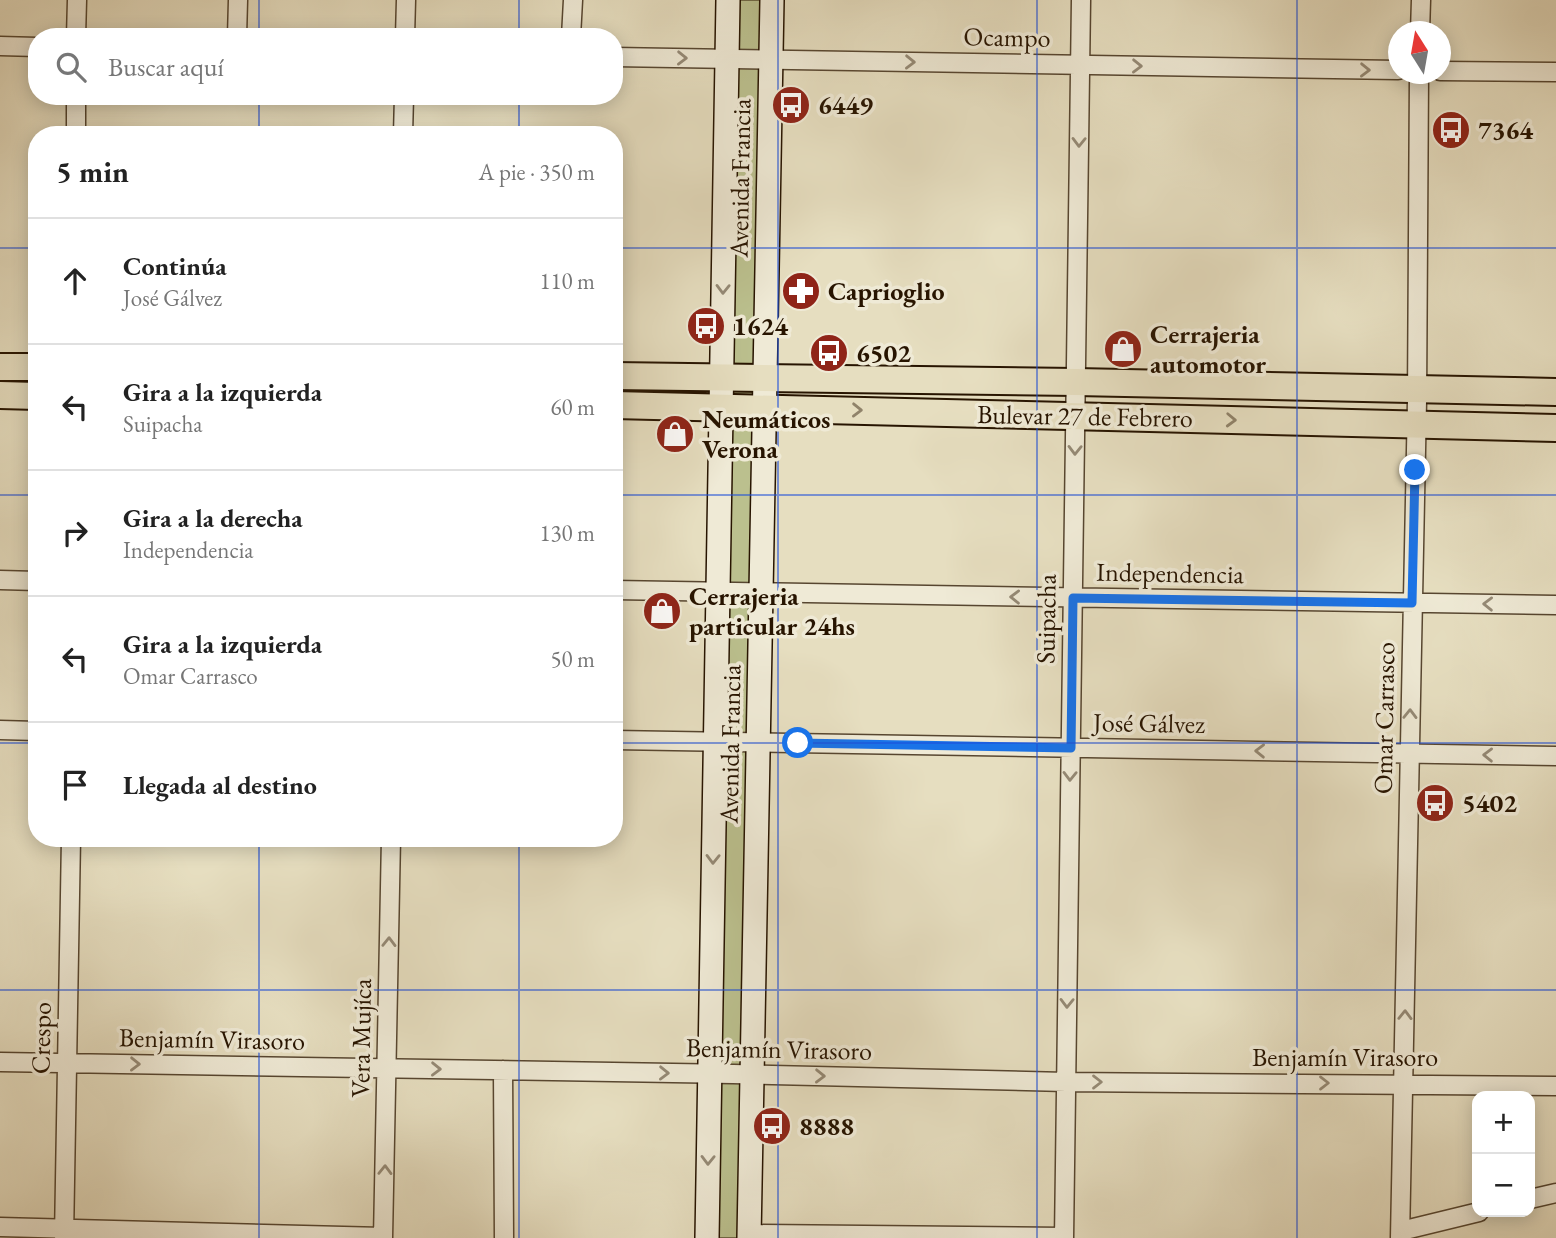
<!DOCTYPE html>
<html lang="es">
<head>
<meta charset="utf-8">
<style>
  body { margin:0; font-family:"EB Garamond",serif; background:#f2f2f2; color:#222 }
  .controls { position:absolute; right:21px; bottom:21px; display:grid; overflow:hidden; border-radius:14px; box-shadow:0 4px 18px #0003 }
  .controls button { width:63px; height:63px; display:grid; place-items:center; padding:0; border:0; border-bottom:2px solid #e0e0e0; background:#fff; color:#222; font:35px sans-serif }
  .compass { position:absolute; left:1388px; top:21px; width:63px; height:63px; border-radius:50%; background:#fff; box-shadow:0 4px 18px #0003; rotate:349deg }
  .stop { position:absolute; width:21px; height:21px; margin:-16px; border:5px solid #1a73e8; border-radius:50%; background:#fff }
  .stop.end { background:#1a73e8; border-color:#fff; box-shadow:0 2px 7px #0008 }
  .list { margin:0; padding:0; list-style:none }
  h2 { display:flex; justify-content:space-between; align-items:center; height:91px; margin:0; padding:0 28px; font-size:30px }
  h2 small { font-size:23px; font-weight:400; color:#767676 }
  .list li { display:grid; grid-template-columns:46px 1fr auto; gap:21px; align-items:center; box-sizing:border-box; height:126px; padding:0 28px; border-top:2px solid #e0e0e0 }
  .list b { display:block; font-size:26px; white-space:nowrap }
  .list p { margin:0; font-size:23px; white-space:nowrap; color:#767676 }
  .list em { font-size:23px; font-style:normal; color:#767676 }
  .icon { flex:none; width:38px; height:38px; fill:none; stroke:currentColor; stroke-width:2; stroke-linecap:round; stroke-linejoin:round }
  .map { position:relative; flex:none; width:1556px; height:1238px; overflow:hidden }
  .search { position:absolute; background:#fff; box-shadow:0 4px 18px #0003; left:28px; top:28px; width:595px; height:77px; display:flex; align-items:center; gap:18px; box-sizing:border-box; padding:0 24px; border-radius:28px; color:#767676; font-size:26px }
  .panel { position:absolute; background:#fff; box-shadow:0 4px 18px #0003; left:28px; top:126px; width:595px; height:721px; border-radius:28px }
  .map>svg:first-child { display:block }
  .green { fill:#bbc08e; stroke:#716a47; stroke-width:2 }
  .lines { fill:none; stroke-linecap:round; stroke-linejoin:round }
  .street-casing { stroke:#574630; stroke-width:21 }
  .secondary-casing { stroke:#271400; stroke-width:26 }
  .primary-casing { stroke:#271400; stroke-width:30 }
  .street { stroke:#efead6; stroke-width:18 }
  .secondary { stroke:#efead6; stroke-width:23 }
  .primary { stroke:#e6dec0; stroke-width:26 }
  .oneway { stroke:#958a76 }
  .oneway2 { stroke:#90836a }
  .route { stroke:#1a73e8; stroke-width:9 }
  .grid { fill:none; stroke:#1d4ed8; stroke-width:2; stroke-opacity:0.55 }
  .labels { text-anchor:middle; stroke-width:7; stroke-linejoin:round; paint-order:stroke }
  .street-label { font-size:26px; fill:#271400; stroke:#efead6 }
  .poi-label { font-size:26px; font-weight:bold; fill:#271400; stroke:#efead6; text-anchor:start }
</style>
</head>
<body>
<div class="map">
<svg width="1556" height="1238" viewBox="0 0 1556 1238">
  <rect width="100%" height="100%" fill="#e6dec0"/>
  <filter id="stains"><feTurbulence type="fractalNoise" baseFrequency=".00286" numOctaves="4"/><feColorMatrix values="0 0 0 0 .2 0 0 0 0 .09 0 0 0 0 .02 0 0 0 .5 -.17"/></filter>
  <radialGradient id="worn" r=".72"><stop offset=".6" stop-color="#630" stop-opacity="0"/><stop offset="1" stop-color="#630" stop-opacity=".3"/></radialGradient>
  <path class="green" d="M728,0H772L749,1238H707Z"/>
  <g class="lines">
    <defs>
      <path id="street" d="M1420,32L1421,0
        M76,37L77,0
        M237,37L238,0
        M405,37L406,0
        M571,37L573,0
        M0,46L37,47
        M614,57L1398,70
        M1440,71L1556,72
        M76,96V135
        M403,135L404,96
        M0,580L37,581
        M614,590L1556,605
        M0,730L37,731
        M614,740L1556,756
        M0,1062L733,1074L1066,1082L1556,1086
        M503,1070L504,1238
        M1530,1199L1556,1193
        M0,1227L383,1237
        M1401,1231L1479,1212
        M749,1234L1064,1237
        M64,1238L71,838
        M383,1238L391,838
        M1064,1238L1081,0
        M1400,1238L1417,401L1419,74"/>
      <path id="secondary" d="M707,1238L728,0
        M749,1238L772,0"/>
      <path id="primary" d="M0,367H37
        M614,376L1076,382L1556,392
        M0,395L37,396
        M614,405L1556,428"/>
    </defs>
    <use href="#street" class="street-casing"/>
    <use href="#secondary" class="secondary-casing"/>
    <use href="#primary" class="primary-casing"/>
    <use href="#street" class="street"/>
    <use href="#secondary" class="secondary"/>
    <use href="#primary" class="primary"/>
  </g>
  <defs><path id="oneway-chevron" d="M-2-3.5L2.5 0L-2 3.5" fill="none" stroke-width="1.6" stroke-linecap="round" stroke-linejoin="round" transform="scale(1.75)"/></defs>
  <g class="oneway">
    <use href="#oneway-chevron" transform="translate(682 58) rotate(1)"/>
    <use href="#oneway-chevron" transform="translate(910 62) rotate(1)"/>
    <use href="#oneway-chevron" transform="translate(1137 66) rotate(1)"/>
    <use href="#oneway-chevron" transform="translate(1365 70) rotate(1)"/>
    <use href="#oneway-chevron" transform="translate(1079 142) rotate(91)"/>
    <use href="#oneway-chevron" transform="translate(723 289) rotate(91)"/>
    <use href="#oneway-chevron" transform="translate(1075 450) rotate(91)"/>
    <use href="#oneway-chevron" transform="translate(1015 597) rotate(-179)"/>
    <use href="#oneway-chevron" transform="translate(1488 604) rotate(-179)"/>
    <use href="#oneway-chevron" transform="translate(1410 714) rotate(-89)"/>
    <use href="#oneway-chevron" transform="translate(1260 751) rotate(-179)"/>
    <use href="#oneway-chevron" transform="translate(1488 755) rotate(-179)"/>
    <use href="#oneway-chevron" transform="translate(1070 776) rotate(91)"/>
    <use href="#oneway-chevron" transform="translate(713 859) rotate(91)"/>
    <use href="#oneway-chevron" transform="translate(389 942) rotate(-89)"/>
    <use href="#oneway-chevron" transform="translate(1067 1003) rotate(91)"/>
    <use href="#oneway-chevron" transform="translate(1405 1015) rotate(-89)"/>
    <use href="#oneway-chevron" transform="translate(135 1064) rotate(1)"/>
    <use href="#oneway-chevron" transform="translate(436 1069) rotate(1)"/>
    <use href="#oneway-chevron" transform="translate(664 1073) rotate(1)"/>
    <use href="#oneway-chevron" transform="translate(820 1076) rotate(1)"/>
    <use href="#oneway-chevron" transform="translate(1097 1082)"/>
    <use href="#oneway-chevron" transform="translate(1324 1083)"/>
    <use href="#oneway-chevron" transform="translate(708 1160) rotate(91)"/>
    <use href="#oneway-chevron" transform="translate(385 1170) rotate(-89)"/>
  </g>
  <g class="oneway2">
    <use href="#oneway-chevron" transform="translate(857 410) rotate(1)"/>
    <use href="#oneway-chevron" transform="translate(1231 420) rotate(2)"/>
  </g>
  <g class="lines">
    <path class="route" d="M798,743L1071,748L1073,598L1412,603L1415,470"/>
  </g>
  <path class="grid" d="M259,0V37M519,0V37M778,0V1238M1037,0V1238M1297,0V1238M259,96V135M519,96V135M0,248H37M614,248H1556M0,495H37M614,495H1556M0,743H37M614,743H1556M259,838V1238M519,838V1238M0,990H1556"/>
  <defs>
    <symbol id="bus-disc" viewBox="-11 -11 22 22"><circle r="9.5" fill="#8f2418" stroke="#efead6"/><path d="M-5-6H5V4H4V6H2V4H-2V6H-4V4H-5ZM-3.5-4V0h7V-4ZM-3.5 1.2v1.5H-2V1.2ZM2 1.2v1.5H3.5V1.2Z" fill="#fff"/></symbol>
    <symbol id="pharmacy-disc" viewBox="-11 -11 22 22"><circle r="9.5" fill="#8f2418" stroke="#efead6"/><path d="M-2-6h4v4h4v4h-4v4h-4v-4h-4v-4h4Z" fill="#fff"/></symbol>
    <symbol id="shop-disc" viewBox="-11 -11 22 22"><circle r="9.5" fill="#8f2418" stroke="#efead6"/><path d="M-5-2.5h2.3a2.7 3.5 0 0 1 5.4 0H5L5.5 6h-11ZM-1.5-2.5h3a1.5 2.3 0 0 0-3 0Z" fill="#fff"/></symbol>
  </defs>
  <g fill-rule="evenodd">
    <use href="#bus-disc" x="769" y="83" width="44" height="44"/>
    <use href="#bus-disc" x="1429" y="108" width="44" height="44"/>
    <use href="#pharmacy-disc" x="779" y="269" width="44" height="44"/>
    <use href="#bus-disc" x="684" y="304" width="44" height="44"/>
    <use href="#shop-disc" x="1101" y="327" width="44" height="44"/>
    <use href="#bus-disc" x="807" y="331" width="44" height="44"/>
    <use href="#shop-disc" x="653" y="412" width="44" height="44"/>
    <use href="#shop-disc" x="640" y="589" width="44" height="44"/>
    <use href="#bus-disc" x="1413" y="781" width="44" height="44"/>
    <use href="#bus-disc" x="750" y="1104" width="44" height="44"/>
  </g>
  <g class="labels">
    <g class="street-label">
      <text transform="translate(1007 37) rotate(1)" y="9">Ocampo</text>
      <text transform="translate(740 178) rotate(-89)" y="9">Avenida Francia</text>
      <text transform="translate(1085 416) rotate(1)" y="9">Bulevar 27 de Febrero</text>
      <text transform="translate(1170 573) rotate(1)" y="9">Independencia</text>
      <text transform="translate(1046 619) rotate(-89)" y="9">Suipacha</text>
      <text transform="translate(1384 718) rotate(-89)" y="9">Omar Carrasco</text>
      <text transform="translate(1149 723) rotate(1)" y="9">José Gálvez</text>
      <text transform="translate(730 744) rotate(-89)" y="9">Avenida Francia</text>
      <text transform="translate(41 1038) rotate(-89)" y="9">Crespo</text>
      <text transform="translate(361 1038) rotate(-89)" y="9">Vera Mujíca</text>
      <text transform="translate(212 1039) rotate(1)" y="9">Benjamín Virasoro</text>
      <text transform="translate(779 1049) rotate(1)" y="9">Benjamín Virasoro</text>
      <text x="1345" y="1066">Benjamín Virasoro</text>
    </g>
    <g class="poi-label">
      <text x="818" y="114">6449</text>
      <text x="1478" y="139">7364</text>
      <text x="828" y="300">Caprioglio</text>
      <text x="733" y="335">1624</text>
      <text x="1150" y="343">Cerrajeria<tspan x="1150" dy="30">automotor</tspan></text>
      <text x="856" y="362">6502</text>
      <text x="702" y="428">Neumáticos<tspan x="702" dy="30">Verona</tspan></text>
      <text x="689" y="605">Cerrajeria<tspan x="689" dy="30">particular 24hs</tspan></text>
      <text x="1462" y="812">5402</text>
      <text x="799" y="1135">8888</text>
    </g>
  </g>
  <rect width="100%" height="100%" filter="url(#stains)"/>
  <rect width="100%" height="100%" fill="url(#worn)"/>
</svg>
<div class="controls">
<button>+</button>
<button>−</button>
</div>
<svg class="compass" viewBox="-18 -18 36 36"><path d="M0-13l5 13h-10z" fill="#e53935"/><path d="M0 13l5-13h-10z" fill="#767676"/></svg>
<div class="stop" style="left:798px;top:743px"></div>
<div class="stop end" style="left:1415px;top:470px"></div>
<div class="search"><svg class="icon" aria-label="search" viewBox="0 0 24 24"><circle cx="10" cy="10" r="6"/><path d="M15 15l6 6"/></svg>Buscar aquí</div>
<section class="panel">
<h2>5 min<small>A pie · 350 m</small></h2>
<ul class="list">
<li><svg class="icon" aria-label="ahead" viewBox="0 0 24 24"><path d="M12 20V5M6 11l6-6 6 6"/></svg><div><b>Continúa</b><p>José Gálvez</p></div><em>110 m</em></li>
<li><svg class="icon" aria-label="left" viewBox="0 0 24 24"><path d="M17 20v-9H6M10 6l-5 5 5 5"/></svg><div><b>Gira a la izquierda</b><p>Suipacha</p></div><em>60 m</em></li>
<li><svg class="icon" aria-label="right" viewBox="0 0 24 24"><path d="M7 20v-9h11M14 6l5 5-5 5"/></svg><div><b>Gira a la derecha</b><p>Independencia</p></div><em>130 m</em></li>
<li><svg class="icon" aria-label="left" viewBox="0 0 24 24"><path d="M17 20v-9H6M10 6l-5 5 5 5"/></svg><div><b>Gira a la izquierda</b><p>Omar Carrasco</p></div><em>50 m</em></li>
<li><svg class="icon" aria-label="arrive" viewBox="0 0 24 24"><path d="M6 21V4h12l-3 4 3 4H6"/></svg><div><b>Llegada al destino</b></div></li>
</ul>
</section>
</div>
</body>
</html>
